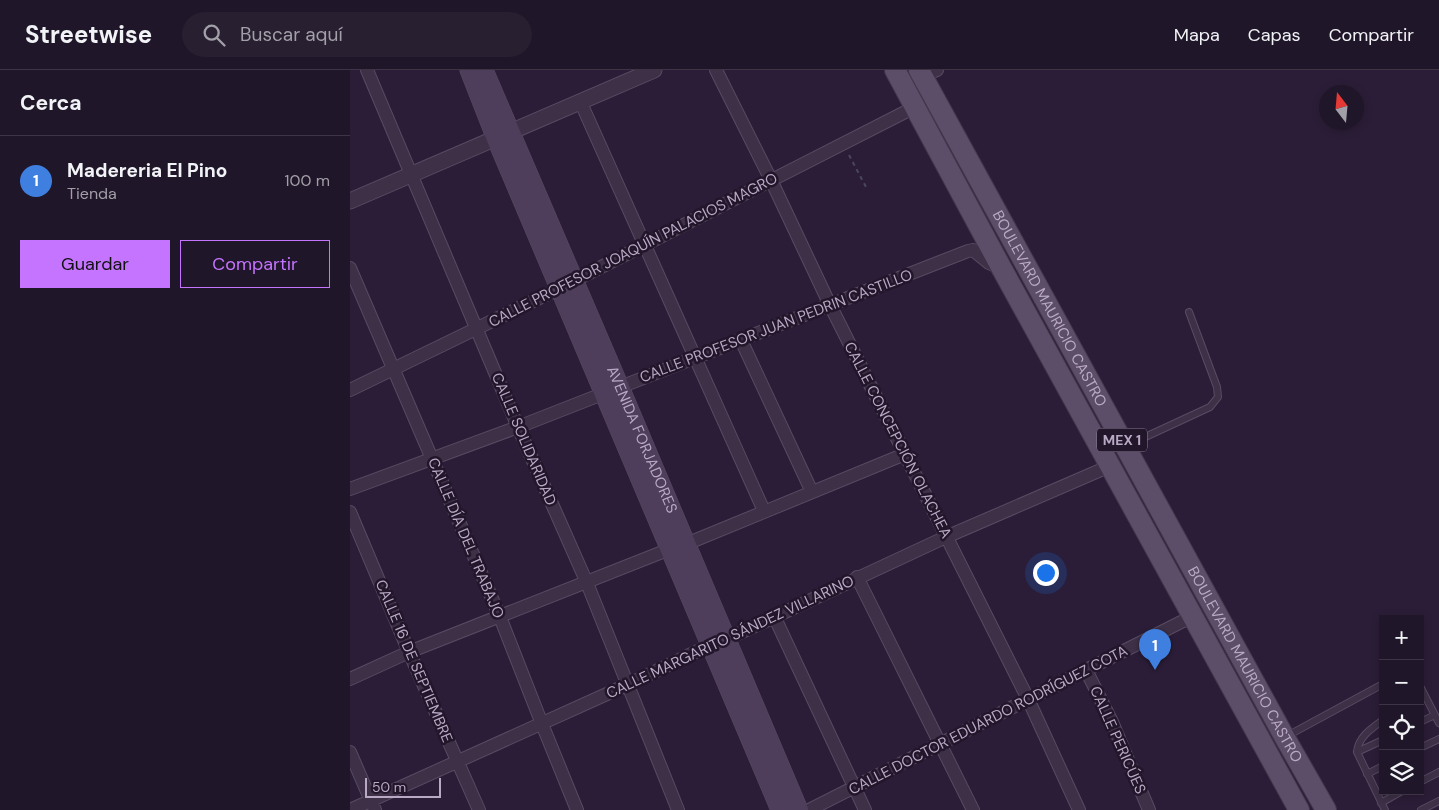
<!DOCTYPE html>
<html lang="es">
<head>
<meta charset="utf-8">
<style>
  body { margin:0; font-family:"DM Sans",sans-serif; background:#281f31; color:#f1f3f6 }
  .controls { position:absolute; right:15px; bottom:15px; display:grid; overflow:hidden; border-radius:0px; box-shadow:0 2px 8px #0003 }
  .controls button { width:45px; height:45px; display:grid; place-items:center; padding:0; border:0; border-bottom:1px solid #3d3546; background:#201629; color:#f1f3f6; font:25px sans-serif }
  .compass { position:absolute; left:969px; top:15px; width:45px; height:45px; border-radius:50%; background:#201629; box-shadow:0 2px 8px #0003; rotate:344deg }
  .scale { position:absolute; left:15px; bottom:12px; width:76px; box-sizing:border-box; padding-left:5px; border:2px solid #baa9c5; border-top:0; font-size:14px; line-height:18px; white-space:nowrap; color:#baa9c5; -webkit-text-stroke:4px #22162b; paint-order:stroke }
  .you { position:absolute; left:695px; top:502px; width:18px; height:18px; margin:-12px; border:4px solid #fff; border-radius:50%; background:#1a73e8; box-shadow:0 0 0 8px #1a73e833 }
  .badge { display:grid; place-items:center; width:32px; height:32px; border-radius:50%; background:#c574ff; color:#fff; font-size:16px; font-weight:700 }
  .pin { position:absolute; translate:-50% -41px; filter:drop-shadow(0 1px 2px #0008) }
  .pin::after { content:''; position:absolute; top:26px; width:18px; height:15px; background:inherit; clip-path:polygon(0 0,100% 0,50% 100%) }
  .list { margin:0; padding:0; list-style:none }
  h2 { display:flex; justify-content:space-between; align-items:center; height:65px; margin:0; padding:0 20px; font-size:21px }
  h2 small { font-size:16px; font-weight:400; color:#a29fa8 }
  .list li { display:grid; grid-template-columns:32px 1fr auto; gap:15px; align-items:center; box-sizing:border-box; height:90px; padding:0 20px; border-top:1px solid #3d3546 }
  .list b { display:block; font-size:19px; white-space:nowrap }
  .list p { margin:0; font-size:16px; white-space:nowrap; color:#a29fa8 }
  .list em { font-size:16px; font-style:normal; color:#a29fa8 }
  .actions { display:flex; gap:10px; padding:15px 20px }
  .actions a { flex:1; padding:11px 0; border:1px solid #c574ff; border-radius:0px; text-align:center; font-size:18px; color:#c574ff }
  .actions .main { background:#c574ff; color:#111 }
  .icon { flex:none; width:28px; height:28px; fill:none; stroke:currentColor; stroke-width:2; stroke-linecap:round; stroke-linejoin:round }
  .map { position:relative; flex:none; width:1089px; height:740px; overflow:hidden }
  header { display:flex; align-items:center; gap:30px; box-sizing:border-box; height:70px; padding:0 25px; background:#201629; border-bottom:1px solid #3d3546 }
  header strong { font-size:24px }
  nav { display:flex; gap:28px; margin-inline-start:auto; font-size:18px }
  .search { width:350px; height:45px; background:#281f31; display:flex; align-items:center; gap:12px; box-sizing:border-box; padding:0 18px; border-radius:28px; color:#a29fa8; font-size:19px }
  main { display:flex }
  aside { flex:1; background:#201629 }
  .map>svg:first-child { display:block }
  .lines { fill:none; stroke-linecap:round; stroke-linejoin:round }
  .service-casing { stroke:#584b62; stroke-width:8 }
  .minor-casing { stroke:#584b62; stroke-width:14 }
  .tertiary-casing { stroke:#584b62; stroke-width:17 }
  .secondary-casing { stroke:#584b62; stroke-width:19 }
  .primary-casing { stroke:#44374d; stroke-width:22 }
  .path { stroke:#4a4760; stroke-width:2; stroke-dasharray:4 4; stroke-linecap:butt }
  .service { stroke:#3d3047; stroke-width:6 }
  .minor { stroke:#3d3047; stroke-width:12 }
  .tertiary { stroke:#3d3047; stroke-width:15 }
  .secondary { stroke:#4f3e5b; stroke-width:18 }
  .primary { stroke:#5c4e68; stroke-width:20 }
  .labels { text-anchor:middle; stroke-width:5; stroke-linejoin:round; paint-order:stroke }
  .shield { fill:#22162b; stroke:#8c7d97; stroke-width:1 }
  .shield-label { font-size:14px; font-weight:bold; fill:#baa9c5 }
  .street-label { font-size:15px; fill:#baa9c5; stroke:#22162b }
</style>
</head>
<body>
<header>
<strong>Streetwise</strong>
<div class="search"><svg class="icon" aria-label="search" viewBox="0 0 24 24"><circle cx="10" cy="10" r="6"/><path d="M15 15l6 6"/></svg>Buscar aquí</div>
<nav><a>Mapa</a><a>Capas</a><a>Compartir</a></nav>
</header>
<main>
<aside>
<h2>Cerca<small></small></h2>
<ul class="list">
<li><span class="badge" style="background:#3f7fe0">1</span><div><b>Madereria El Pino</b><p>Tienda</p></div><em>100 m</em></li>
</ul>
<div class="actions"><a class="main">Guardar</a><a>Compartir</a></div>
</aside>
<div class="map">
<svg width="1089" height="740" viewBox="0 0 1089 740">
  <rect width="100%" height="100%" fill="#2b1d37"/>
  <g class="lines">
    <defs>
      <path id="service" d="M778,375L860,337L868,327L867,317L839,242
        M1070,616L1089,653
        M1033,650C1022,658 1008,667 1007,682L1035,740
        M1070,652L1085,645
        M937,666L1033,614
        M1070,678L1089,669
        M1007,682L1033,670
        M1017,704L1033,696
        M1070,712L1089,702
        M1031,733L1052,721
        M1071,740L1089,731"/>
      <path id="minor" d="M17,0L168,357L237,513L328,740
        M366,0L421,110L480,235L678,629L729,740
        M572,6L587,0
        M231,33L414,441
        M0,198L150,547L192,654L227,740
        M391,270L462,422
        M0,320L210,218L565,37
        M0,419L168,357L618,181L623,180L639,193L650,198
        M0,442L59,582L129,740
        M336,474L555,384
        M507,507L623,740
        M424,546L515,740
        M736,600L762,652L799,740
        M0,609L59,582L320,479
        M0,682L25,740
        M0,740L279,614L360,575L377,569L596,467L760,396
        M459,740L843,546"/>
      <path id="tertiary" d="M0,131L304,0"/>
      <g id="secondary">
        <path d="M119,0L146,69L430,740"/>
        <path id="s1" d="M134,0L270,317L449,740"/>
      </g>
      <g id="primary">
        <path d="M545,0L652,199L949,740"/>
        <path id="s2" d="M569,0L935,668L976,740"/>
      </g>
    </defs>
    <use href="#service" class="service-casing"/>
    <use href="#minor" class="minor-casing"/>
    <use href="#tertiary" class="tertiary-casing"/>
    <use href="#secondary" class="secondary-casing"/>
    <use href="#primary" class="primary-casing"/>
    <path class="path" d="M499,85L516,117"/>
    <use href="#service" class="service"/>
    <use href="#minor" class="minor"/>
    <use href="#tertiary" class="tertiary"/>
    <use href="#secondary" class="secondary"/>
    <use href="#primary" class="primary"/>
  </g>
  <g class="labels">
    <rect class="shield" x="747" y="358.5" width="50" height="23" rx="4"/>
    <g class="shield-label">
      <text x="772" y="375">MEX 1</text>
    </g>
    <g class="street-label">
      <text transform="translate(283 180) rotate(-27)" y="5">CALLE PROFESOR JOAQUÍN PALACIOS MAGRO</text>
      <text dy="5" stroke="none"><textPath href="#s2" startOffset="272">BOULEVARD MAURICIO CASTRO</textPath></text>
      <text transform="translate(426 256) rotate(-21)" y="5">CALLE PROFESOR JUAN PEDRIN CASTILLO</text>
      <text transform="translate(174 369) rotate(67)" y="5">CALLE SOLIDARIDAD</text>
      <text dy="5" stroke="none"><textPath href="#s1" startOffset="402">AVENIDA FORJADORES</textPath></text>
      <text transform="translate(548 370) rotate(63)" y="5">CALLE CONCEPCIÓN OLACHEA</text>
      <text transform="translate(116 468) rotate(67)" y="5">CALLE DÍA DEL TRABAJO</text>
      <text transform="translate(380 567) rotate(-25)" y="5">CALLE MARGARITO SÁNDEZ VILLARINO</text>
      <text transform="translate(64 591) rotate(67)" y="5">CALLE 16 DE SEPTIEMBRE</text>
      <text dy="5" stroke="none"><textPath href="#s2" startOffset="678">BOULEVARD MAURICIO CASTRO</textPath></text>
      <text transform="translate(638 650) rotate(-27)" y="5">CALLE DOCTOR EDUARDO RODRÍGUEZ COTA</text>
      <text transform="translate(768 670) rotate(66)" y="5">CALLE PERICÚES</text>
    </g>
  </g>
</svg>
<div class="controls">
<button>+</button>
<button>−</button>
<button><svg class="icon" aria-label="locate" viewBox="0 0 24 24"><circle cx="12" cy="12" r="6"/><path d="M12 2v4M12 18v4M2 12h4M18 12h4"/></svg></button>
<button><svg class="icon" aria-label="layers" viewBox="0 0 24 24"><path d="M12 4l9 5-9 5-9-5zM3 14l9 5 9-5"/></svg></button>
</div>
<svg class="compass" viewBox="-18 -18 36 36"><path d="M0-13l5 13h-10z" fill="#e53935"/><path d="M0 13l5-13h-10z" fill="#a29fa8"/></svg>
<div class="scale">50 m</div>
<div class="you"></div>
<div class="pin badge" style="left:805px;top:600px;background:#3f7fe0">1</div>
</div>
</main>
</body>
</html>
